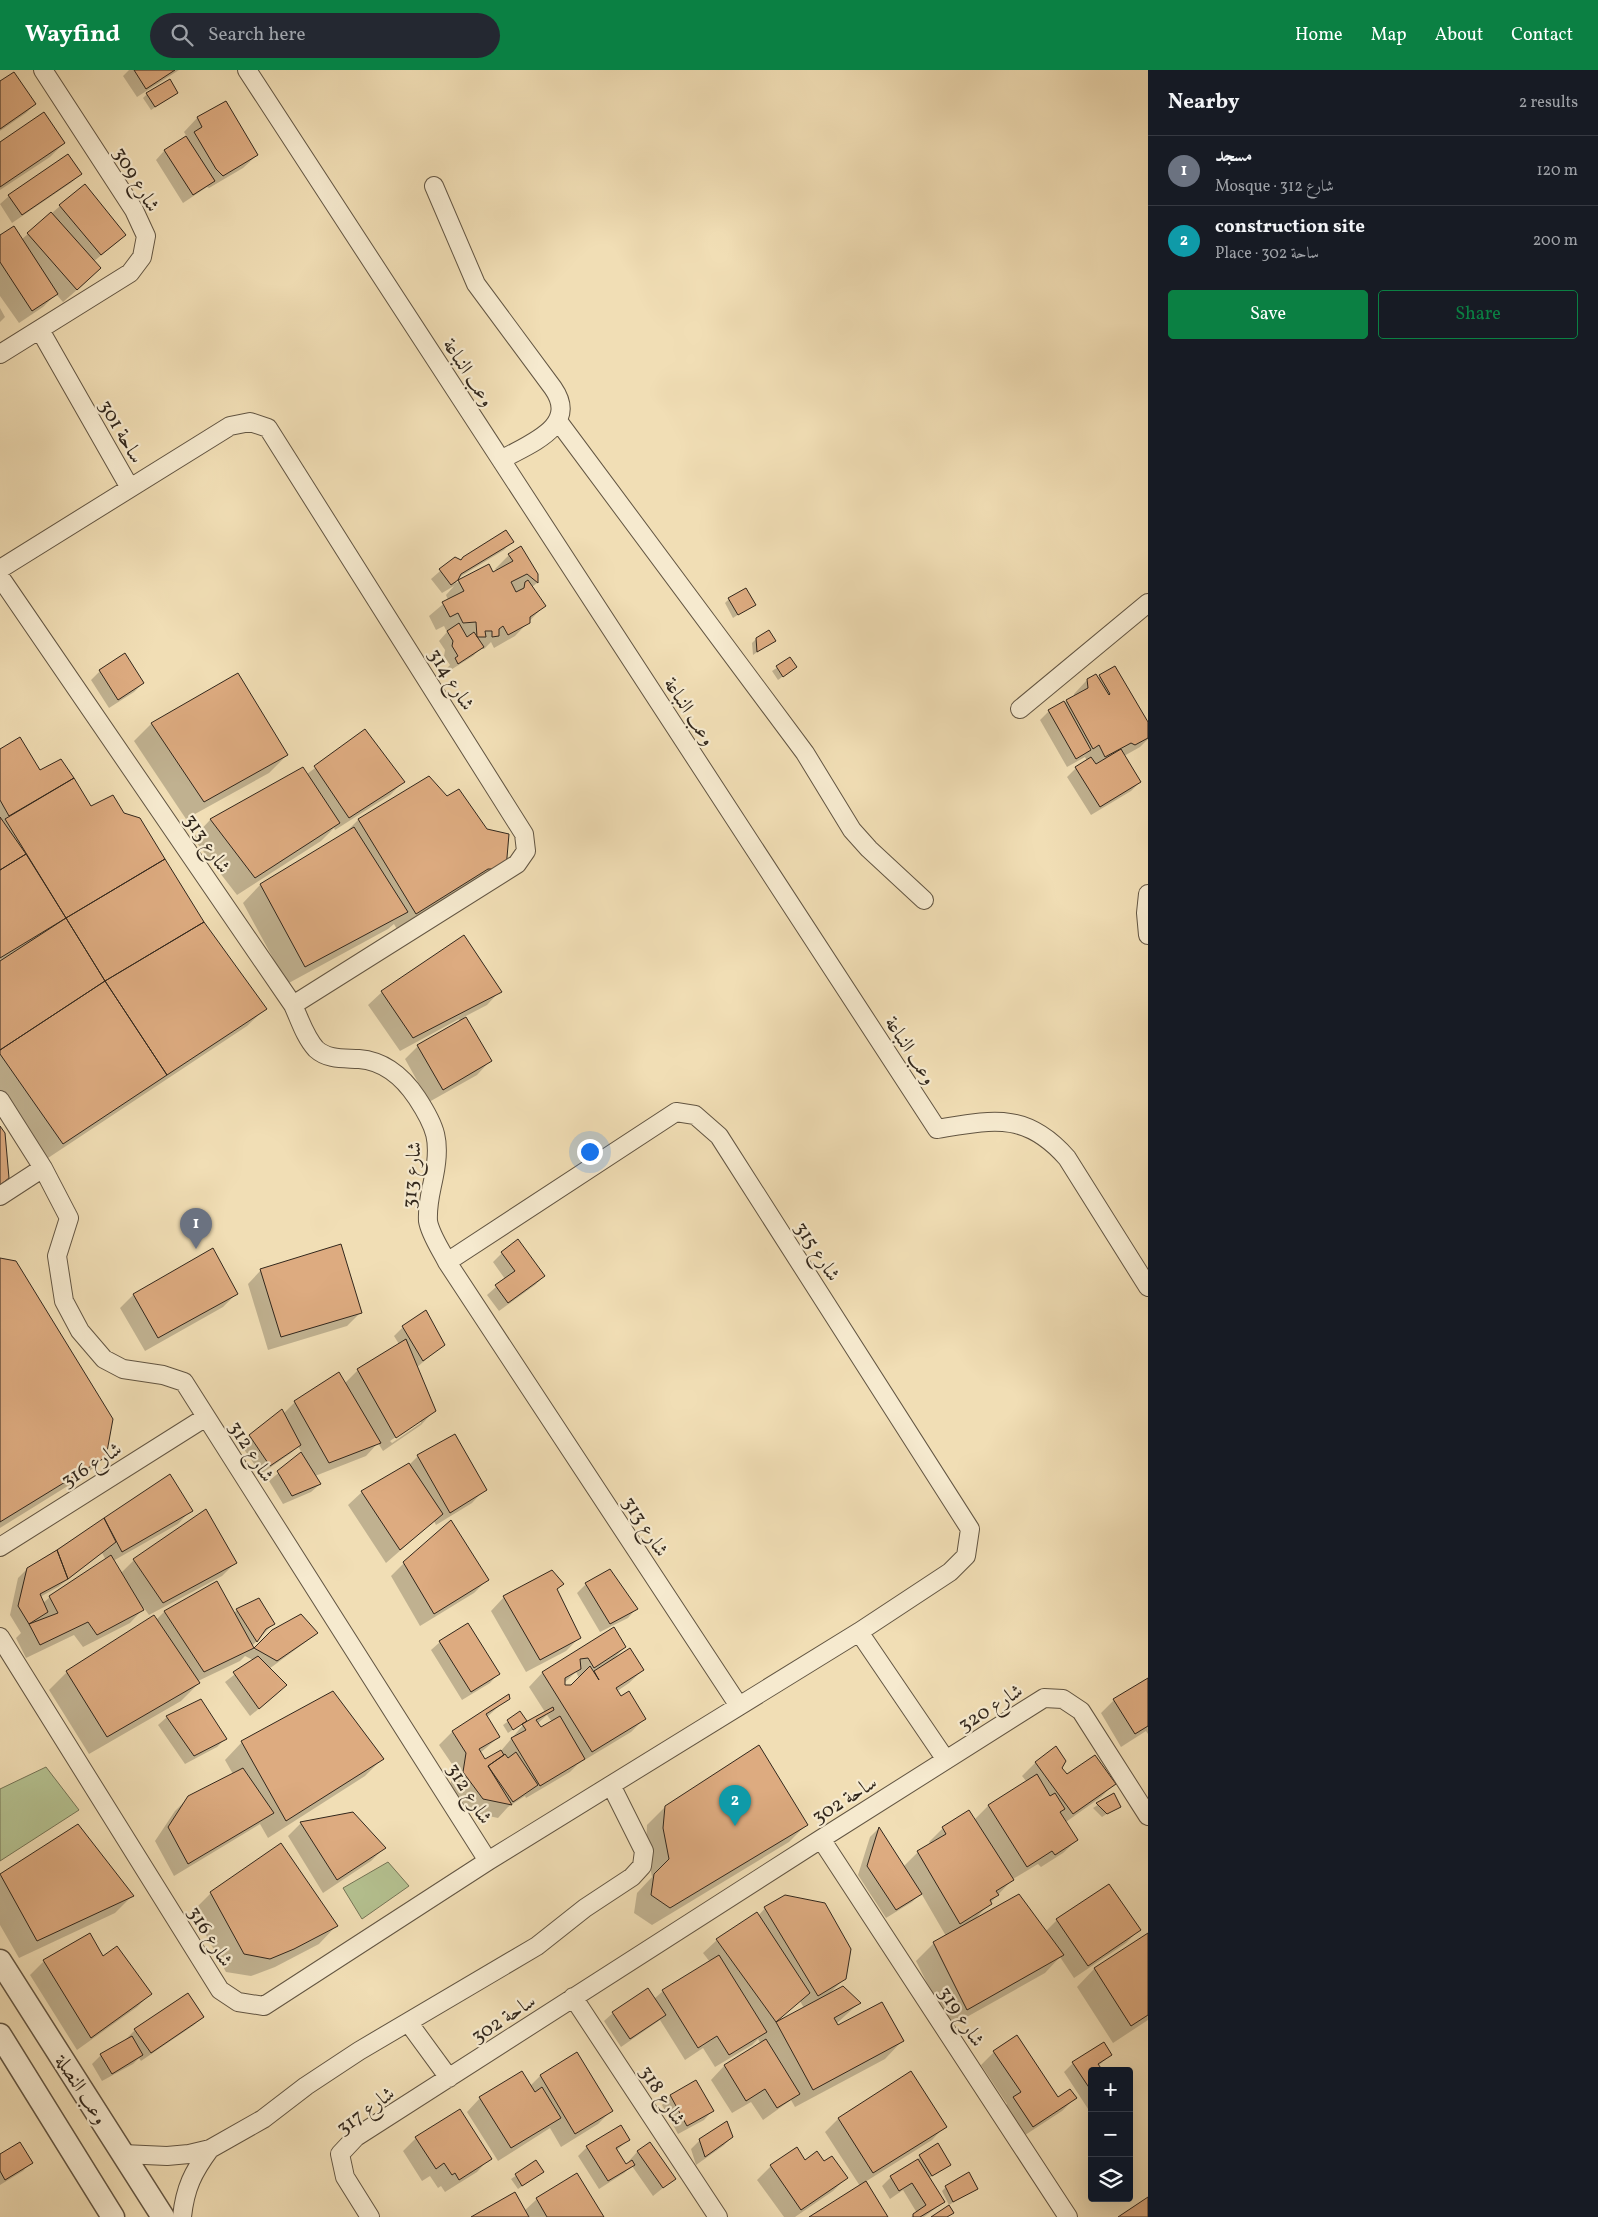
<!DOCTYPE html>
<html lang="en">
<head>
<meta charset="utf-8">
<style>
  body { margin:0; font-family:Vollkorn,Amiri,serif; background:#242831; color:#f1f3f6 }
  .controls { position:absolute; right:15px; bottom:15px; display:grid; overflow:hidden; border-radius:5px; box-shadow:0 5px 20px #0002 }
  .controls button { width:45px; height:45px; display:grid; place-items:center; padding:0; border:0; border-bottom:1px solid #363941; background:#171b24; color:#f1f3f6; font:25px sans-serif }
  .you { position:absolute; left:589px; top:1081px; width:18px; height:18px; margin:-12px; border:4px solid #fff; border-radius:50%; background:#1a73e8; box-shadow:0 0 0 8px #1a73e833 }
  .badge { display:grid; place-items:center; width:32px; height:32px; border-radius:50%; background:#0b8043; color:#fff; font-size:16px; font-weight:700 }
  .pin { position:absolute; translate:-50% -41px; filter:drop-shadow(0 1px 2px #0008) }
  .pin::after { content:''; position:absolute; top:26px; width:18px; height:15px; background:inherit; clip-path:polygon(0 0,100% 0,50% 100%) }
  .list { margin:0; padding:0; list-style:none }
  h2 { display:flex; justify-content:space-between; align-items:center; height:65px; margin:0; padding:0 20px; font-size:21px }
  h2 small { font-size:16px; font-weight:400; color:#9ea1a6 }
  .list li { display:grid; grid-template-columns:32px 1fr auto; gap:15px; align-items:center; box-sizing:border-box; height:70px; padding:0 20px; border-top:1px solid #363941 }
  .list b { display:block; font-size:19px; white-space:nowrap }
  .list p { margin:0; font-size:16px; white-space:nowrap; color:#9ea1a6 }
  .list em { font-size:16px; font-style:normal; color:#9ea1a6 }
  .actions { display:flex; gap:10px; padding:15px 20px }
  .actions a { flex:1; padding:11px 0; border:1px solid #0b8043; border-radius:5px; text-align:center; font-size:18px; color:#0b8043 }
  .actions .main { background:#0b8043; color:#fff }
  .icon { flex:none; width:28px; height:28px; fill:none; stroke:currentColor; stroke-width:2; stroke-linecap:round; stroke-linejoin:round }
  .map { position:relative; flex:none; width:1148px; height:2147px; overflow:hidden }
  header { display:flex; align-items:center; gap:30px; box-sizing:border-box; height:70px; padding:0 25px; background:#0b8043; color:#fff }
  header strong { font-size:24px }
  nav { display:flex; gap:28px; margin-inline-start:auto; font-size:18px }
  .search { width:350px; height:45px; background:#242831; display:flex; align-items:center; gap:12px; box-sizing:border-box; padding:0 18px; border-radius:28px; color:#9ea1a6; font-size:19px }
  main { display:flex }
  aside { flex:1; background:#171b24 }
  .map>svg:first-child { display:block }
  .green { fill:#b5c291; stroke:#747456 }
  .shadow { fill:#0003; fill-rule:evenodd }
  .building { fill:#ddab80; stroke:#32271c }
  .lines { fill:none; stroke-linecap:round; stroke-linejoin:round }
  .minor-casing { stroke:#625542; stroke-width:20 }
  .tertiary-casing { stroke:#625542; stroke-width:25 }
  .minor { stroke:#f6eacf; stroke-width:18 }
  .tertiary { stroke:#f6eacf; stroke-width:22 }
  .labels { text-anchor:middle; stroke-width:4.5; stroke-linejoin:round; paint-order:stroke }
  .street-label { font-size:20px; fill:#32271c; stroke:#f6eacf }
</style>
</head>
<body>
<header>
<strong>Wayfind</strong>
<div class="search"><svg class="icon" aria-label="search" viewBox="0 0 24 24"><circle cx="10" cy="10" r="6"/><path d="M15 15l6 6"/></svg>Search here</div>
<nav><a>Home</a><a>Map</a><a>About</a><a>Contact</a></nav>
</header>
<main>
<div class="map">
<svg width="1148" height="2147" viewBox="0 0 1148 2147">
  <rect width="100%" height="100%" fill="#f1deb5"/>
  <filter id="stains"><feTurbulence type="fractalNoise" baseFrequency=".004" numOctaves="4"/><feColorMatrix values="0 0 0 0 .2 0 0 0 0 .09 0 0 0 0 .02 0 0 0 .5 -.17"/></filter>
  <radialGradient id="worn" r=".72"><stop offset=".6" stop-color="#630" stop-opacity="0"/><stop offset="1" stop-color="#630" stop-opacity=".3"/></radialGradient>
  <path class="green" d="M46,1697L79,1740L0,1791V1719Z
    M388,1792L409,1816L362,1849L343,1818Z"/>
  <path class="shadow" d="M129,0H179L137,27L123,6Z
    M0,13L35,34L26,43L0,61Z
    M177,23L151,40L143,28L147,24Z
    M226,32L257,85L243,98L209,118L207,117L183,133L156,90L164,81L187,67L184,62L197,48Z
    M0,73H64L50,87L0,120Z
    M68,85L80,104L72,112L12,153L0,134L9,126Z
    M60,136L116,173L93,192L86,212L63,232L56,224L43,237L19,253L0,226V167L21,170Z
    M0,238L5,247L0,252Z
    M512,471L504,480L458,508L456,513L489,496L492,504L497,501L495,499L509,485L520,478L537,505V513L532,517L544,536L515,566L494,578L491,572L484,579H480L473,586L449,601L447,598L450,595L444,586L445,580L439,571L447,562L444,556L436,560L429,546L448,530L446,525L454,516L442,523L431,509L455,488L460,491L463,488Z
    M729,529L754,534L733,548L725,533Z
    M756,569L774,570L753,585L752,573Z
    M790,589L796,597L778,610L772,601Z
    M1114,598L1148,655V669L1140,677L1124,686L1140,712L1131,721L1091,745L1067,707L1076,698L1087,691L1085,687L1067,697L1040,650L1049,641L1074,627V624L1087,610L1097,608Z
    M100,601L143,613L134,622L109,638L91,610Z
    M237,604L287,685L269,703L186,749L134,671L151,654Z
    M365,661L404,711L390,725L335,760L334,758L321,771L237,825L193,768L210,750L303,698L307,704Z
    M0,681L39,701L73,708L69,711L90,738L123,744L265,939L247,956L45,1090L0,1026Z
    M429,707L504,799L398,861L394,854L388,859L287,914L243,833L260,815L344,764L358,750Z
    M464,867L500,921L487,935L464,947L490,991L477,1005L429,1032L405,989L418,976L460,951L459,949L400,981L368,935L382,922Z
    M502,1183L544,1206L535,1215L499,1241L487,1225L505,1209L493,1192Z
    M0,1189L105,1386L87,1404L0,1458Z
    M261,1200L361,1242L347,1256L268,1280L248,1214Z
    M237,1223L223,1237L145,1281L120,1238L134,1224Z
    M403,1257L443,1275L416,1298L434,1341L421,1355L383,1381L378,1373L366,1386L315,1406L320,1414L311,1422L283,1434L269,1411L302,1383L298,1376L291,1383L261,1404L241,1375L250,1366L283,1344L295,1332L344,1314L358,1300L399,1274L394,1266ZM421,1350V1353L392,1373L390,1371Z
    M455,1366L485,1419L472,1433L436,1455L434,1451L386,1493L348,1435L362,1422L409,1395L418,1386Z
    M170,1406L191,1440L178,1454L113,1491L121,1503L134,1490L235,1493L222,1506L149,1545L144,1538L130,1553L83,1577L74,1565L26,1588L16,1568L21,1563L10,1545L18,1508L27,1499ZM102,1483L106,1490L50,1527L43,1533L40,1527L58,1517Z
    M404,1493L487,1510L474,1523L420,1556L391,1506Z
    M216,1513L234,1543L237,1540L273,1554L252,1576L254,1580L273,1561L316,1563L307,1571L269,1599L277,1624L250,1646L225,1612L253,1590L245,1586L240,1591L198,1611L199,1613L181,1631L89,1684L49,1620L67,1602L156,1550L164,1542Z
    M562,1514L556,1520L579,1568L566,1581L526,1602L491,1541L504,1527Z
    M586,1514L636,1539L628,1548L600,1562L577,1523Z
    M613,1559L625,1577L614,1588L643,1600L629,1613L616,1622L645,1648L631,1662L578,1694L570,1702L526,1728L525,1726L508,1737L498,1748L470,1742L450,1716L454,1697L439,1675L452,1662L508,1626V1628L487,1647L499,1667L480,1683L485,1691L500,1682L523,1655L545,1642L529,1617L542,1603ZM576,1602L579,1608L571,1616H564V1613ZM547,1645L552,1652L540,1659L537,1654Z
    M440,1572L498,1604L490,1613L462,1630L431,1580Z
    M1148,1609V1664L1146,1661L1121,1677L1101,1643L1114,1630Z
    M520,1643L521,1654L508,1663L503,1655Z
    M167,1647L226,1668L217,1677L185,1694L158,1655Z
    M242,1672L382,1689L365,1706L268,1768L260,1754L174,1806L155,1771L175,1741L189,1727L233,1704L225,1690Z
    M1036,1692L1060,1698L1067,1706L1114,1714L1101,1727L1066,1752L1077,1770L1063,1783L1041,1797L1038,1794L1013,1809L975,1849L1045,1862L1057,1850L1139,1860L1126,1873L1074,1908L1060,1887L1045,1903L949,1957L916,1891L934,1873L946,1866L921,1823L912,1832L886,1848L858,1805L870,1767L878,1759L903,1797L918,1782L931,1774L929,1772L943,1758L969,1742L974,1750L988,1736L1027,1712L1022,1706Z
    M1113,1725L1119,1736L1102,1747L1093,1738Z
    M665,1737L807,1754L789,1772L652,1855L634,1843L637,1823L652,1807L646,1776L647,1755Z
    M301,1753L384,1778L371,1791L323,1823L288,1766Z
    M77,1756L132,1826L115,1843L19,1888L0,1855V1806Z
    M211,1823L336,1856L319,1874L275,1897L251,1906L226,1902L193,1841Z
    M765,1838L845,1908L829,1924L859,1933L836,1954L838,1956L902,1971L885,1989L795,2037L791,2030L763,2050L751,2032L732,2043L711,2010L724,1996L761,1974L758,1969L752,1975L715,1997L703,1978L685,1990L660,1950L621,1977L604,1951L613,1943L654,1929L663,1921L710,1892L703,1883L717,1870L757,1844L758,1846ZM800,1931L804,1938L778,1952L777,1951Z
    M90,1864L103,1888L150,1924L137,1937L77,1980L30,1905L44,1891Z
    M1148,1864V1950L1113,1973L1077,1917L1094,1899Z
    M187,1924L203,1946L194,1955L141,1991L139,1988L133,1994L102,2011L92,1994L101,1985L127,1970L126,1969L135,1960Z
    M994,1982L1058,2029L1075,2028L1062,2041L1019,2069L1000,2041L1007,2034L981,1995Z
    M577,1984L611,2041L598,2054L561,2077L550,2058L498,2091L467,2042L480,2028L530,2016L540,2006Z
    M1111,1985L1092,2001V2045L1064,2002L1073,1993Z
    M910,2003L945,2056L932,2070L865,2112L887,2147H811L860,2116L825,2062L838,2049Z
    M696,2012L712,2041L704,2050L678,2064L662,2035L670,2026Z
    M732,2067L723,2076L696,2095L691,2079L700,2070Z
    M416,2068L490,2088L477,2102L445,2122L441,2116L438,2118L430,2106L422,2111L403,2081Z
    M628,2070L616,2081L626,2096L630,2093L629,2091L637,2082L650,2074L674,2109L653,2126L632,2096L624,2103L599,2119L578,2086L587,2077Z
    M796,2079L805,2091L824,2093L846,2108L833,2121L795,2147H784L757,2110L771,2096Z
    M0,2086L31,2092L23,2101L0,2115Z
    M920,2086L945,2098L929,2108L944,2132L924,2147H911L917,2143L903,2120L890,2129L882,2116L891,2107L917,2091Z
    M536,2092L543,2102L518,2119L511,2109Z
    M577,2104L603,2147H473L524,2141L537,2129Z
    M946,2117L976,2118L949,2135L942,2121Z"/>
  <path class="building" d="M134,0H175L146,19Z
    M14,2L36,34L0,59V11Z
    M170,9L178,23L155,37L146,23Z
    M226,31L258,85L223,106L216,99L194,62L202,57L197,47Z
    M44,42L65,73L0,117V72Z
    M186,66L215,111L193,125L164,80Z
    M68,84L82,104L22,145L8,125Z
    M85,114L126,165L101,185L59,135Z
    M51,142L101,198L77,220L27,163Z
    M14,156L58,224L32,241L0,192V165Z
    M506,460L514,472L461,504L458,510L451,515L439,499L455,487L461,490L463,487Z
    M521,476L538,504V513L527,504L511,512L516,522L524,518L525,512L528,510L546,536L530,547V553L508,565L503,556L499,559V566L492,567V561H485L486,567H477L476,552L463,553L458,543L450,547L442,532L464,521L458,510L489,494L493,502L513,491L508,484Z
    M746,518L756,535L738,545L728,528Z
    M459,553L467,567L474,562L484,577L458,594L455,588L458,586L452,576L453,571L447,561Z
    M769,560L776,571L757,582L756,568Z
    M125,583L144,613L118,630L99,600Z
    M790,587L797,597L783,607L776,596Z
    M1115,596L1148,652V668L1135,675L1131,673L1105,687L1099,675L1093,679L1066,630L1088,618L1087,609L1096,604L1109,625L1110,624L1099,605Z
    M238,603L288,685L204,732L151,653Z
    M1064,631L1091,680L1076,689L1048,640Z
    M365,659L405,712L349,748L314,696Z
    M20,667L40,700L61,689L74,708L9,746L0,730V679Z
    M1121,679L1141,712L1100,737L1075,697L1091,687L1096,694Z
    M303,697L340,753L255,808L210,749Z
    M429,706L447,726L459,719L487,759L509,764L506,799H488L416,844L358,749Z
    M74,708L91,736L113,725L124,743L140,748L165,789L66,848L5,749Z
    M0,747L26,784L0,800Z
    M354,757L408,842L305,897L260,814Z
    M26,784L66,848L0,888V800Z
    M165,789L204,852L105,911L66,848Z
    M66,848L105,911L0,980V891Z
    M204,852L267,939L167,1005L105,911Z
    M464,865L502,922L413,968L381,921Z
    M105,911L167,1005L63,1074L0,984V980Z
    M466,947L492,991L443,1020L417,975Z
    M0,1056L5,1063L9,1108L0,1115Z
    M518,1169L545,1206L508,1233L495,1215L515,1201L501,1182Z
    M341,1174L362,1243L281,1267L260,1199Z
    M213,1178L238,1224L158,1268L133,1224Z
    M0,1188L16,1191L113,1349L106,1387L0,1452Z
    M426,1240L445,1275L423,1291L402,1256Z
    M406,1269L436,1341L396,1368L357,1299Z
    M339,1302L381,1373L329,1393L294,1331Z
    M282,1339L301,1375L270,1396L249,1365Z
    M455,1364L487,1420L450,1443L417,1385Z
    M301,1382L321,1414L292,1426L277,1401Z
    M409,1393L443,1444L400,1480L361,1421Z
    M170,1404L193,1441L122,1482L104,1448Z
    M206,1439L237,1493L163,1533L133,1489Z
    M104,1448L116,1472L68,1509L57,1480Z
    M451,1450L489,1510L434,1544L403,1492Z
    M57,1480L68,1509L40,1524L48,1542L29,1554L18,1536L27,1498Z
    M111,1485L144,1540L97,1565L88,1552L40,1575L29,1554L58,1543L49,1526Z
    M610,1499L638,1539L610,1554L585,1513Z
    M552,1500L564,1514L557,1519L581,1568L540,1590L503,1526Z
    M217,1511L254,1578L204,1602L164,1541Z
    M259,1528L275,1554L266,1559L257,1572L236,1539Z
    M301,1544L318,1563L277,1591L254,1578L272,1560Z
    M154,1545L200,1613L107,1667L66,1601Z
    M468,1553L500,1604L471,1622L439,1571Z
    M614,1557L626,1577L594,1598L588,1588L580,1589L581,1599L565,1608V1615H571L590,1596L599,1610L594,1601L630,1578L644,1600L616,1618L621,1626L629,1621L646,1649L592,1682L542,1602Z
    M258,1586L287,1615L259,1639L233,1602Z
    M1148,1608V1656L1135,1664L1113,1629Z
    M333,1621L384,1689L286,1751L241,1671Z
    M509,1624L510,1629L486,1644L500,1667L479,1679L485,1689L501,1680L504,1685L488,1696L512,1735L483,1729L463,1702L466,1683L452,1661Z
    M201,1629L227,1669L194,1686L166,1646Z
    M553,1637L554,1640L536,1650L541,1657L560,1646L585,1689L540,1716L511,1668L526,1660L522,1654Z
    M520,1641L527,1651L513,1660L507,1650Z
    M759,1675L808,1755L670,1838L651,1825L654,1804L669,1789L663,1758L665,1736Z
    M1056,1676L1066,1691L1062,1698L1067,1704L1095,1685L1116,1714L1073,1744L1035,1692Z
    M516,1682L538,1715L513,1732L488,1696L505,1684L508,1688Z
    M243,1698L274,1743L188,1794L168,1757L188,1726Z
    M1037,1704L1050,1726L1055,1723L1065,1739L1060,1742L1078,1770L1055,1785L1052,1781L1027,1797L988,1735Z
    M1114,1723L1121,1737L1107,1744L1096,1733Z
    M969,1740L1014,1810L996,1821L999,1825L990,1830L992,1834L960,1854L917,1781L946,1764L942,1757Z
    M353,1742L386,1778L337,1810L300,1752Z
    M78,1754L134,1826L37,1871L0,1804Z
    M879,1757L922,1824L896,1840L867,1796Z
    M281,1773L338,1856L294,1879L270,1889L244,1884L210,1822Z
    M1109,1814L1141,1860L1088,1896L1056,1849Z
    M1019,1824L1064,1885L967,1940L933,1872Z
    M785,1825L825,1833L851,1879L846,1909L818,1926L764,1837Z
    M757,1842L810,1923L776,1952L716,1869Z
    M90,1863L103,1886L117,1876L152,1924L91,1968L43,1890Z
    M1148,1863V1945L1131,1956L1094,1898Z
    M719,1885L767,1962L729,1985L717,1966L698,1978L662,1920Z
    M843,1916L861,1933L834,1948L838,1955L882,1932L904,1971L813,2020L776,1952Z
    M648,1918L666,1945L630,1969L612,1942Z
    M188,1923L204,1947L151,1983L134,1959Z
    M1017,1965L1058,2027L1070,2019L1077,2028L1033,2057L1013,2027L1021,2022L993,1981Z
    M132,1966L143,1985L112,2004L100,1984Z
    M766,1969L800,2024L777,2038L765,2019L746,2031L724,1995Z
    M1104,1972L1112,1985L1098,1994L1103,2001H1092V2022L1072,1992Z
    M577,1982L613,2041L575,2064L540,2005Z
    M522,2001L535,2022L542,2017L561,2048L511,2078L479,2027Z
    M911,2001L947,2057L873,2103L838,2048Z
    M696,2010L714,2041L687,2056L670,2025Z
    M460,2039L492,2089L459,2110L455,2103L452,2105L444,2093L436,2099L415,2067Z
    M727,2051L733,2067L705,2087L699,2069Z
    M621,2055L630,2070L616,2078L626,2094L632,2090L635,2095L608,2111L586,2076Z
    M20,2072L33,2093L5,2110L0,2101V2084Z
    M650,2072L676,2109L663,2118L637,2081Z
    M938,2073L951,2095L932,2106L919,2085Z
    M797,2077L805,2090L817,2081L824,2091L832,2086L848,2108L801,2140L770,2095Z
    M918,2089L945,2132L920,2147H913V2144L926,2135L912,2113L899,2121L890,2106Z
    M536,2090L544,2102L522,2116L515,2104Z
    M969,2102L978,2119L953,2132L945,2116Z
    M577,2103L604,2147H547L536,2128Z
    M866,2111L888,2147H809Z
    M515,2122L529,2147H471Z
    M1148,2127V2147H1118Z
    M949,2135L954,2143L947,2147H931Z"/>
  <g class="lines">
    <defs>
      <path id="minor" d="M247,0L937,1059C992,1050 1026,1041 1067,1088L1148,1217
        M434,116L476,214L553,318C580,357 528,374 501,390
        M40,260L130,418
        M0,284L130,203L142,187L146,166L134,140L43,0
        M558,351L805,683L852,760L869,779L924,830
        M0,499L230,356L250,352L268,358L524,764L526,781L517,794L293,935
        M0,507L293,935C300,950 305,967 316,979C328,990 344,988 359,989C384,991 403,1007 417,1028C436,1057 441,1071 434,1106C431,1122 427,1134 428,1151C430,1164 441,1180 447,1192L739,1636
        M1020,639L1148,533
        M1148,824L1146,843L1148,865
        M0,1030L43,1098L69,1148L57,1186L64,1231L80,1261L104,1289L123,1299L163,1305L184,1312L488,1791
        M0,1126L43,1098
        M0,1477L206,1347
        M859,1562L946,1690
        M0,1567L220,1920L238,1932L264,1936L488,1791L859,1562L950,1502L966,1486L970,1459L719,1066L695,1045L676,1042L447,1192
        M821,1769L1068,2147
        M573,1927L718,2147
        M408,1952L449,2008
        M123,2084L167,2086L189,2084L210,2079L263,2049L306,2016L359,1981L537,1876L585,1838L632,1807L642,1796L644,1781L611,1715
        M182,2147C185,2118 193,2102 210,2079
        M370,2147L345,2107L340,2084L356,2067L821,1769L1044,1628L1063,1629L1081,1641L1148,1746"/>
      <path id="tertiary" d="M0,1891L163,2147
        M0,1965L113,2147"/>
    </defs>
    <use href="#minor" class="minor-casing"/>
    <use href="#tertiary" class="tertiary-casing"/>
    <use href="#minor" class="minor"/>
    <use href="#tertiary" class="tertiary"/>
  </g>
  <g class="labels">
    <g class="street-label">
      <text transform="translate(137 109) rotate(59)" y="7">شارع 309</text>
      <text transform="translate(469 302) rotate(57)" y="7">وعب النباعة</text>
      <text transform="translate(122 361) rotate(60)" y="7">ساحة 301</text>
      <text transform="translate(452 609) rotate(58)" y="7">شارع 314</text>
      <text transform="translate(690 641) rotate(57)" y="7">وعب النباعة</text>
      <text transform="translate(208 773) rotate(56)" y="7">شارع 313</text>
      <text transform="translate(911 980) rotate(57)" y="7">وعب النباعة</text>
      <text transform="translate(411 1105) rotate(-85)" y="7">شارع 313</text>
      <text transform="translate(818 1181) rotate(57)" y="7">شارع 315</text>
      <text transform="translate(252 1381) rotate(58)" y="7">شارع 312</text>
      <text transform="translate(91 1394) rotate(-32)" y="7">شارع 316</text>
      <text transform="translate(646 1456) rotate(57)" y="7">شارع 313</text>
      <text transform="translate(990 1637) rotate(-32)" y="7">شارع 320</text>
      <text transform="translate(470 1723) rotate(58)" y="7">شارع 312</text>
      <text transform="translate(844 1729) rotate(-32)" y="7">ساحة 302</text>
      <text transform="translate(211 1866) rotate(58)" y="7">شارع 316</text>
      <text transform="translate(962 1946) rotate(57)" y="7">شارع 319</text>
      <text transform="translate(503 1948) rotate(-33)" y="7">ساحة 302</text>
      <text transform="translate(82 2019) rotate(57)" y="7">وعب النصلة</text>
      <text transform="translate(663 2025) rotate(57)" y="7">شارع 318</text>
      <text transform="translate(365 2040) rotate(-36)" y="7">شارع 317</text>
    </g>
  </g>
  <rect width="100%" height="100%" filter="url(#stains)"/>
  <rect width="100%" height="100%" fill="url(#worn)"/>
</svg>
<div class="controls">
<button>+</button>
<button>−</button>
<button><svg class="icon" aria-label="layers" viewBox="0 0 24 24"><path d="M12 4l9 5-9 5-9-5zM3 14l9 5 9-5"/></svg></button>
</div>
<div class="you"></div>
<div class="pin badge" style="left:196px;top:1179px;background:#6b7280">1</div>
<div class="pin badge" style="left:735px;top:1756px;background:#0f9aa8">2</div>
</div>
<aside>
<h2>Nearby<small>2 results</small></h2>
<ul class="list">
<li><span class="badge" style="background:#6b7280">1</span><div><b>مسجد</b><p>Mosque · شارع 312</p></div><em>120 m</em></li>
<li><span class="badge" style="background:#0f9aa8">2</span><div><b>construction site</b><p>Place · ساحة 302</p></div><em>200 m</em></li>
</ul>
<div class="actions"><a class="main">Save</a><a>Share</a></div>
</aside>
</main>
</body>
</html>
